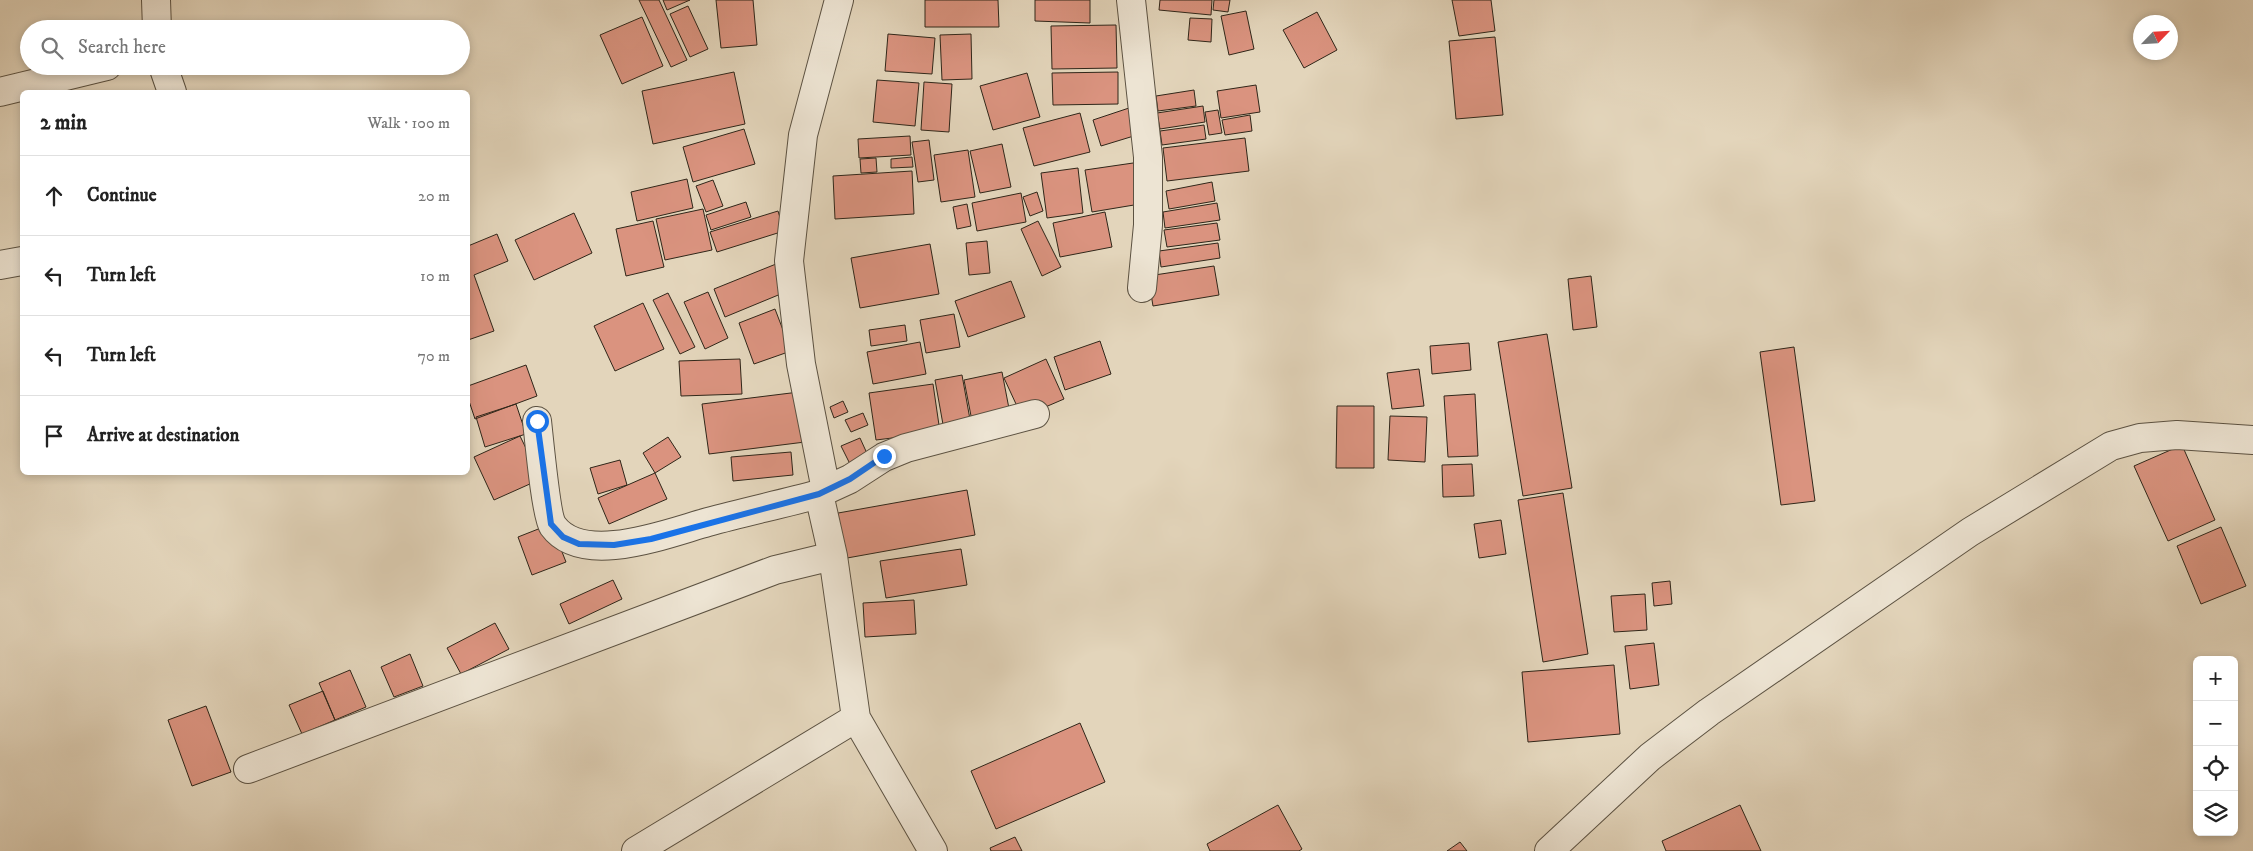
<!DOCTYPE html>
<html lang="en">
<head>
<meta charset="utf-8">
<style>
  body { margin:0; font-family:"IM FELL DW Pica",serif; background:#f2f2f2; color:#222 }
  .controls { position:absolute; right:15px; bottom:15px; display:grid; overflow:hidden; border-radius:8px; box-shadow:0 2px 8px #0003 }
  .controls button { width:45px; height:45px; display:grid; place-items:center; padding:0; border:0; border-bottom:1px solid #e0e0e0; background:#fff; color:#222; font:25px sans-serif }
  .compass { position:absolute; left:2133px; top:15px; width:45px; height:45px; border-radius:50%; background:#fff; box-shadow:0 2px 8px #0003; rotate:65deg }
  .stop { position:absolute; width:15px; height:15px; margin:-11px; border:4px solid #1a73e8; border-radius:50%; background:#fff }
  .stop.end { background:#1a73e8; border-color:#fff; box-shadow:0 1px 5px #0008 }
  .list { margin:0; padding:0; list-style:none }
  h2 { display:flex; justify-content:space-between; align-items:center; height:65px; margin:0; padding:0 20px; font-size:21px }
  h2 small { font-size:16px; font-weight:400; color:#767676 }
  .list li { display:grid; grid-template-columns:32px 1fr auto; gap:15px; align-items:center; box-sizing:border-box; height:80px; padding:0 20px; border-top:1px solid #e0e0e0 }
  .list b { display:block; font-size:19px; white-space:nowrap }
  .list em { font-size:16px; font-style:normal; color:#767676 }
  .icon { flex:none; width:28px; height:28px; fill:none; stroke:currentColor; stroke-width:2; stroke-linecap:round; stroke-linejoin:round }
  .map { position:relative; flex:none; width:2253px; height:851px; overflow:hidden }
  .search { position:absolute; background:#fff; box-shadow:0 2px 8px #0003; left:20px; top:20px; width:450px; height:55px; display:flex; align-items:center; gap:12px; box-sizing:border-box; padding:0 18px; border-radius:28px; color:#767676; font-size:19px }
  .panel { position:absolute; background:#fff; box-shadow:0 2px 8px #0003; left:20px; top:90px; width:450px; height:385px; border-radius:8px }
  .map>svg:first-child { display:block }
  .building { fill:#da937f; stroke:#2f2619 }
  .lines { fill:none; stroke-linecap:round; stroke-linejoin:round }
  .minor-casing { stroke:#5c5242; stroke-width:30 }
  .minor { stroke:#ede4d3; stroke-width:28 }
  .route { stroke:#1a73e8; stroke-width:6 }
</style>
</head>
<body>
<div class="map">
<svg width="2253" height="851" viewBox="0 0 2253 851">
  <rect width="100%" height="100%" fill="#e3d5bb"/>
  <filter id="stains"><feTurbulence type="fractalNoise" baseFrequency=".004" numOctaves="4"/><feColorMatrix values="0 0 0 0 .2 0 0 0 0 .09 0 0 0 0 .02 0 0 0 .5 -.17"/></filter>
  <radialGradient id="worn" r=".72"><stop offset=".6" stop-color="#630" stop-opacity="0"/><stop offset="1" stop-color="#630" stop-opacity=".3"/></radialGradient>
  <path class="building" d="M639,0H659L687,60L671,67Z
    M663,0H690L667,10Z
    M716,0H753L757,45L721,48Z
    M925,0H998L999,27H925Z
    M1035,0H1090V23L1035,21Z
    M1160,0H1212L1211,15L1159,10Z
    M1214,0H1230L1228,12L1213,10Z
    M1452,0H1491L1495,31L1459,36Z
    M688,6L708,49L690,57L670,14Z
    M1246,11L1254,49L1229,55L1221,16Z
    M1317,12L1337,50L1304,68L1283,30Z
    M642,17L663,66L622,84L600,35Z
    M1190,18L1212,19L1211,42L1188,40Z
    M1116,25L1117,68L1052,69L1051,26Z
    M888,34L935,38L932,74L885,71Z
    M971,34L972,79L942,80L940,35Z
    M1495,37L1503,115L1456,119L1449,41Z
    M734,72L745,124L653,144L642,91Z
    M1118,72V104L1053,105L1052,73Z
    M1027,73L1040,117L993,130L980,86Z
    M877,80L919,83L915,126L873,122Z
    M924,82L952,84L949,132L921,130Z
    M1256,85L1260,112L1221,118L1217,91Z
    M1194,90L1196,106L1158,111L1156,96Z
    M1203,106L1205,122L1160,129L1157,113Z
    M1129,108L1137,135L1101,146L1093,120Z
    M1218,110L1222,133L1209,135L1205,112Z
    M1080,113L1090,152L1034,166L1023,128Z
    M1250,115L1252,131L1225,135L1222,120Z
    M1204,125L1206,139L1162,145L1160,131Z
    M744,129L755,164L693,182L683,147Z
    M910,136L911,155L859,158L858,139Z
    M1245,138L1249,171L1167,181L1163,148Z
    M929,140L934,180L918,182L912,142Z
    M1002,144L1011,187L980,193L970,151Z
    M968,150L975,197L941,202L934,155Z
    M912,157L913,167L891,168V159Z
    M876,158L877,172L861,173L860,159Z
    M1140,162L1146,203L1092,212L1085,170Z
    M1078,168L1083,213L1047,218L1041,173Z
    M912,171L914,214L835,219L833,176Z
    M687,179L693,208L637,221L631,192Z
    M713,180L723,206L706,212L696,186Z
    M1212,182L1215,201L1169,209L1166,191Z
    M1037,192L1043,211L1030,216L1023,197Z
    M1021,193L1026,222L977,231L972,203Z
    M746,202L751,217L711,230L706,215Z
    M1217,203L1220,220L1165,228L1163,212Z
    M967,204L971,226L957,229L953,207Z
    M703,209L712,250L665,260L656,219Z
    M778,211L784,231L717,252L710,232Z
    M1105,212L1112,247L1060,257L1053,223Z
    M574,213L592,253L534,280L515,240Z
    M653,221L664,267L626,276L616,229Z
    M1038,221L1061,267L1042,276L1021,229Z
    M1217,223L1220,240L1167,247L1164,230Z
    M497,234L508,261L474,275L494,331L468,340V246Z
    M987,241L990,273L969,275L966,243Z
    M1218,243L1220,258L1161,267L1159,251Z
    M930,244L939,294L860,308L851,258Z
    M776,264L788,291L725,317L714,289Z
    M1214,266L1219,295L1153,306L1148,276Z
    M1591,276L1597,327L1573,330L1568,279Z
    M1011,281L1025,317L968,337L955,301Z
    M708,292L728,338L705,349L684,302Z
    M668,293L695,347L680,354L653,300Z
    M643,303L664,349L615,371L594,326Z
    M775,309L791,351L754,364L739,323Z
    M954,314L960,347L926,353L920,320Z
    M905,325L907,341L871,346L869,330Z
    M1547,334L1572,488L1523,496L1498,342Z
    M1100,341L1111,374L1065,390L1054,357Z
    M920,342L926,374L873,384L867,352Z
    M1469,343L1471,370L1432,374L1430,346Z
    M1794,347L1815,501L1781,505L1760,352Z
    M740,359L742,394L681,396L679,361Z
    M1046,359L1064,399L1022,417L1004,378Z
    M526,365L537,396L475,419L468,398V386Z
    M1419,369L1424,406L1392,409L1387,373Z
    M1002,372L1011,419L973,426L964,380Z
    M962,375L971,425L944,430L935,380Z
    M933,384L940,432L876,440L869,393Z
    M799,392L805,442L709,454L702,404Z
    M1475,394L1478,456L1448,457L1444,396Z
    M843,401L848,412L834,418L830,407Z
    M516,404L526,434L485,447L476,417Z
    M1337,406H1374V468H1336Z
    M863,413L868,425L851,432L845,420Z
    M1390,416L1427,417L1425,462L1388,460Z
    M520,436L541,479L494,500L474,457Z
    M668,437L681,457L655,473L643,453Z
    M860,438L870,460L852,468L841,446Z
    M2182,445L2215,520L2168,541L2134,466Z
    M791,452L793,475L733,481L731,457Z
    M620,460L627,485L598,494L590,468Z
    M1472,464L1474,496L1443,497L1442,465Z
    M655,473L667,499L609,524L598,498Z
    M967,490L975,535L836,560L827,515Z
    M1563,493L1588,654L1543,662L1518,500Z
    M1501,520L1506,554L1479,558L1474,524Z
    M551,524L566,562L532,575L518,537Z
    M2221,527L2246,586L2201,604L2177,546Z
    M961,549L967,585L886,598L880,561Z
    M613,580L622,599L569,624L560,604Z
    M1670,581L1672,604L1654,606L1652,583Z
    M1645,594L1647,630L1614,632L1611,596Z
    M914,600L916,634L865,637L863,603Z
    M495,623L509,649L461,674L447,648Z
    M1654,643L1659,685L1630,689L1625,646Z
    M410,654L423,686L394,697L381,667Z
    M1614,665L1620,734L1528,742L1522,672Z
    M350,670L366,707L335,720L319,683Z
    M323,691L335,720L302,734L289,705Z
    M206,706L231,772L192,786L168,720Z
    M1080,723L1105,782L996,829L971,771Z
    M1278,805L1302,849L1299,851H1210L1207,844Z
    M1740,805L1761,851H1666L1662,841Z
    M1015,837L1022,851H991L990,848Z
    M1460,842L1467,851H1447Z"/>
  <g class="lines">
    <defs>
      <path id="minor" d="M156,0L157,29
        M839,0L803,135L789,261L801,364L826,490L819,494L833,556L856,718L933,851
        M1131,0L1148,157V225L1142,288
        M163,66L172,92
        M0,92L107,66
        M0,265L22,261
        M537,421C539,438 546,516 553,526C583,567 668,533 708,522C745,512 782,504 819,494
        M826,490L850,479L884,457L906,448L1035,414
        M248,769L775,570L833,556
        M636,851L856,718
        M1549,851L1650,757L1709,712L1970,532L2111,446L2140,438L2177,435L2253,440"/>
    </defs>
    <use href="#minor" class="minor-casing"/>
    <use href="#minor" class="minor"/>
  </g>
  <g class="lines">
    <path class="route" d="M537,421L551,524L563,537L579,544L614,545L651,539L819,494L850,479L884,456"/>
  </g>
  <rect width="100%" height="100%" filter="url(#stains)"/>
  <rect width="100%" height="100%" fill="url(#worn)"/>
</svg>
<div class="controls">
<button>+</button>
<button>−</button>
<button><svg class="icon" aria-label="locate" viewBox="0 0 24 24"><circle cx="12" cy="12" r="6"/><path d="M12 2v4M12 18v4M2 12h4M18 12h4"/></svg></button>
<button><svg class="icon" aria-label="layers" viewBox="0 0 24 24"><path d="M12 4l9 5-9 5-9-5zM3 14l9 5 9-5"/></svg></button>
</div>
<svg class="compass" viewBox="-18 -18 36 36"><path d="M0-13l5 13h-10z" fill="#e53935"/><path d="M0 13l5-13h-10z" fill="#767676"/></svg>
<div class="stop" style="left:537px;top:421px"></div>
<div class="stop end" style="left:884px;top:456px"></div>
<div class="search"><svg class="icon" aria-label="search" viewBox="0 0 24 24"><circle cx="10" cy="10" r="6"/><path d="M15 15l6 6"/></svg>Search here</div>
<section class="panel">
<h2>2 min<small>Walk · 100 m</small></h2>
<ul class="list">
<li><svg class="icon" aria-label="ahead" viewBox="0 0 24 24"><path d="M12 20V5M6 11l6-6 6 6"/></svg><div><b>Continue</b></div><em>20 m</em></li>
<li><svg class="icon" aria-label="left" viewBox="0 0 24 24"><path d="M17 20v-9H6M10 6l-5 5 5 5"/></svg><div><b>Turn left</b></div><em>10 m</em></li>
<li><svg class="icon" aria-label="left" viewBox="0 0 24 24"><path d="M17 20v-9H6M10 6l-5 5 5 5"/></svg><div><b>Turn left</b></div><em>70 m</em></li>
<li><svg class="icon" aria-label="arrive" viewBox="0 0 24 24"><path d="M6 21V4h12l-3 4 3 4H6"/></svg><div><b>Arrive at destination</b></div></li>
</ul>
</section>
</div>
</body>
</html>
